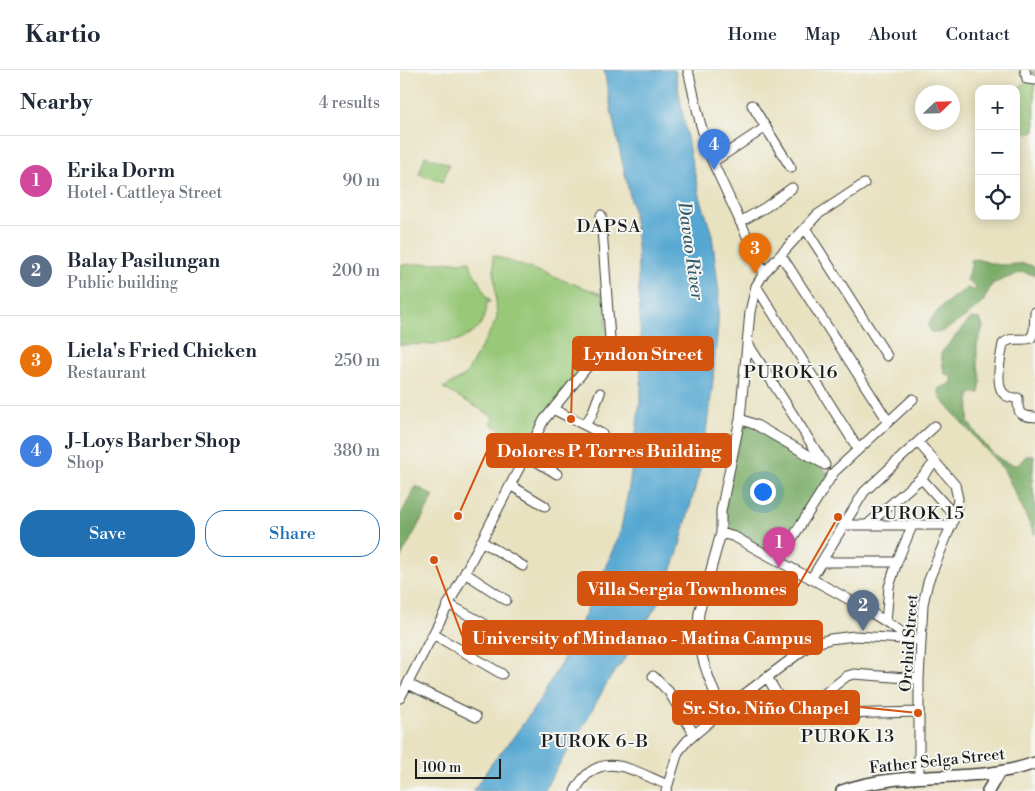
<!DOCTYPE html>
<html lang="en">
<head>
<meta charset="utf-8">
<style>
  body { margin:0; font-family:"Libre Bodoni",serif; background:#f2f2f3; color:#1f2937 }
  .controls { position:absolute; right:15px; top:15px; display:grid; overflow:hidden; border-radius:10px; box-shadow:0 2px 12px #0003 }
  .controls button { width:45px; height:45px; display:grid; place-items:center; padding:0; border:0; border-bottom:1px solid #e0e1e3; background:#fff; color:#1f2937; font:25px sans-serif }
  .compass { position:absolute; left:515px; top:15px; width:45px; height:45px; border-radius:50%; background:#fff; box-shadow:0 2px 12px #0003; rotate:67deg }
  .scale { position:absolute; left:15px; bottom:12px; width:86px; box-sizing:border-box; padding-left:5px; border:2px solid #1c1c1c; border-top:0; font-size:14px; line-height:18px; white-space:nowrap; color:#1c1c1c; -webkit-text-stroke:4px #f6f6f2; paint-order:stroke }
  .you { position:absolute; left:362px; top:421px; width:18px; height:18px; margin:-12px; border:4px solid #fff; border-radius:50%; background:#1a73e8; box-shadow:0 0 0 8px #1a73e833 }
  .badge { display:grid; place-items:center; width:32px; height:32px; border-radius:50%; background:#1f6fb2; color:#fff; font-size:16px; font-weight:700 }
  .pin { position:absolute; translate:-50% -41px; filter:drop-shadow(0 1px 2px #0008) }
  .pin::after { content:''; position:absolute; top:26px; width:18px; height:15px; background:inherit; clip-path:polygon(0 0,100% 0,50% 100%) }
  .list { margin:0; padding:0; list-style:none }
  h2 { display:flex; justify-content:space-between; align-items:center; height:65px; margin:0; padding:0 20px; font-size:21px }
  h2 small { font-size:16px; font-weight:400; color:#747a83 }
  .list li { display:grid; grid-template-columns:32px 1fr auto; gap:15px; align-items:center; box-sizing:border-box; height:90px; padding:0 20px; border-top:1px solid #e0e1e3 }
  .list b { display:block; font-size:19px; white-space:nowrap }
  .list p { margin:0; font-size:16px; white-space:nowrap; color:#747a83 }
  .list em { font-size:16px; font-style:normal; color:#747a83 }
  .actions { display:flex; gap:10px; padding:15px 20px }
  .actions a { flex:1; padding:11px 0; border:1px solid #1f6fb2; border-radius:20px; text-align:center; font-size:18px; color:#1f6fb2 }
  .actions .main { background:#1f6fb2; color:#fff }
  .icon { flex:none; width:28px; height:28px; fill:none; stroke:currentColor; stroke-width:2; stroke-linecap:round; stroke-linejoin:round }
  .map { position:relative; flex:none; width:635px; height:721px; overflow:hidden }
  header { display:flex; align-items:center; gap:30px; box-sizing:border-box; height:70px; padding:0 25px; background:#fff; border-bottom:1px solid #e0e1e3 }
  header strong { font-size:24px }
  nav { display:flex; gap:28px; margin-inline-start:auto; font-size:18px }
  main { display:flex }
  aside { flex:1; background:#fff }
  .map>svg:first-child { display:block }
  .green { fill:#98c878; stroke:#5a724a }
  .forest { fill:#7aac68; stroke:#4b6442 }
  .water { fill:#57a8d2; stroke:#3a6277 }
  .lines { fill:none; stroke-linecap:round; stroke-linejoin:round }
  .minor-casing { stroke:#3b3a35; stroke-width:11 }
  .major-casing { stroke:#3b3a35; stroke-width:14 }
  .minor { stroke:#fff; stroke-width:9 }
  .major { stroke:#fff; stroke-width:11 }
  .labels { text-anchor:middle; stroke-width:4; stroke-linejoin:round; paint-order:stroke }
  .street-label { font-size:16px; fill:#1c1c1c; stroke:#f6f6f2 }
  .neighbourhood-label { font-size:18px; letter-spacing:1px; fill:#1c1c1c; stroke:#f6f6f2 }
  .water-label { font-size:18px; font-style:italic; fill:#375b6e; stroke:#f6f6f2 }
  .leader { fill:none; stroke:#d4530e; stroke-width:2 }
  .callout-dot { fill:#d4530e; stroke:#f6f6f2; stroke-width:2 }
  .callout { fill:#d4530e; stroke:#d4530e; stroke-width:2 }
  .callout-label { font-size:18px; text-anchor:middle; font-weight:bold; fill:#fff }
</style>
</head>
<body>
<header>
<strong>Kartio</strong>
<nav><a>Home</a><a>Map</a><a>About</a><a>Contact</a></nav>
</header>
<main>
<aside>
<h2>Nearby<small>4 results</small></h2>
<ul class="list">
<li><span class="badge" style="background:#d1479c">1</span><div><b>Erika Dorm</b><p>Hotel · Cattleya Street</p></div><em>90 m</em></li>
<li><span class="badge" style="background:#5c6f8a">2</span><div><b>Balay Pasilungan</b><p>Public building</p></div><em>200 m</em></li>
<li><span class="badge" style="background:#e8710a">3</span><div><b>Liela's Fried Chicken</b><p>Restaurant</p></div><em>250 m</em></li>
<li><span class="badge" style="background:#3f7fe0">4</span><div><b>J-Loys Barber Shop</b><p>Shop</p></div><em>380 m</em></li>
</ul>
<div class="actions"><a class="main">Save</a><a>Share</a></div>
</aside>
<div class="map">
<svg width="635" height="721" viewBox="0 0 635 721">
  <rect width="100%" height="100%" fill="#f6f6f2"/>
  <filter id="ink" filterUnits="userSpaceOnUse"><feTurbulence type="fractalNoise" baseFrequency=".02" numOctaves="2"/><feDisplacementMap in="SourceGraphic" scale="10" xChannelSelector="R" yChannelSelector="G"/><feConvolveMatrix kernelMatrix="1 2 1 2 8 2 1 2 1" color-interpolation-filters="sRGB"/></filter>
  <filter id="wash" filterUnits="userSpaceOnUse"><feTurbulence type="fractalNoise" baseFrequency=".0096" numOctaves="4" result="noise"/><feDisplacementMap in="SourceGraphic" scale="20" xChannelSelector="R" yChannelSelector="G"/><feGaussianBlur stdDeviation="1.12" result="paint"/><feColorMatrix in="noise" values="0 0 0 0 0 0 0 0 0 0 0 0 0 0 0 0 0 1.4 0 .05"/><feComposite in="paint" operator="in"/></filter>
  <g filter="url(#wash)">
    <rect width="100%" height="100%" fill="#e8e2c1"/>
    <path class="green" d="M634,0L635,61L623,64L616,51V20L626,12Z
      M25,86L49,94L43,112L19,104Z
      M93,185L204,225L208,268L129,376L91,354L94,347L43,318L65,306L97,249Z
      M70,191C71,206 83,210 86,228H89L90,232H87C84,280 34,273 0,275V195Z"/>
    <path class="forest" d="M576,189C584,191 595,195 604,195C613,195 627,191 635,198V205L622,202L592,214L583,232L568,245L542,262H531L528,255C536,239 552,227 568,218L574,221L576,218L566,209L571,197V190Z
      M571,248L580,249L583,257L577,275V291L581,311L579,323H570L568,352C580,368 596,395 618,395L626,386H634L632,413L635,433V465L604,400L541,329L538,319L552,313V307L544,303L541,283Z
      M341,353L356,358L429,403L378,487L324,460L323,444Z
      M16,416L34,426L0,489V446Z"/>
    <path class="water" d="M204,0H275L290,84L300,126L312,165L319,222L318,254L312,321L301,396L278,482L264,522L231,580L208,611L185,653L143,721H73L92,693L112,669L142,627L176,565L220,463L229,417L241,324L240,246L237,177L233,140L213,50Z"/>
  </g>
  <g filter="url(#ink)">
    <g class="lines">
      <defs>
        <path id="minor" d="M288,0L300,52L310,86L364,203
          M625,0L627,9L635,10
          M352,35L391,98
          M313,92L366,57
          M340,152L366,137L392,118
          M405,158L487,286
          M381,185L488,351
          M356,216L458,379
          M635,242L634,261L631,268C621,272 612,265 603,274C601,285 593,320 607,326C610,328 615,328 618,328C618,344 619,346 635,347
          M348,274L425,395
          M153,339L202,364
          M340,349L356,355L424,394
          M185,355L192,344L200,323
          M518,372L555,415L558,429L555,446L528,512L523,534L519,609V706
          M126,385L157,404
          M521,408L555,446
          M110,415L145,436
          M444,455H552
          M467,455L521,408L535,392
          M321,463L335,467C394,501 457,530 513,570
          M81,471L123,496
          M378,491L434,402L513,329
          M422,492H497
          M65,503L106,530
          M411,509L464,422L535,356
          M48,534L83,553
          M486,552L489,517L497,492L512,456
          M33,564L102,604
          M253,606L269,622L294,664
          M367,607C375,619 383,639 397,645L519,642
          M8,614L76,647
          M0,628L144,350L210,269L201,145
          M322,641C309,609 295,579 299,543L321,463V441L340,349L350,242L356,216L364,203L417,145L464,114
          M397,645L447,606L454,604L519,609
          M175,721C199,676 233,701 268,715
          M266,721L278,682L287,671L322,641L410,575L430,569L455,566L521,570"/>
        <path id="major" d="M442,721C506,698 574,715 635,693
          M588,721L599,702"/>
      </defs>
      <use href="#minor" class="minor-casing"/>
      <use href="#major" class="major-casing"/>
      <use href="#minor" class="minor"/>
      <use href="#major" class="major"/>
    </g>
  </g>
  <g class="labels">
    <g class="street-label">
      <text transform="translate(508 573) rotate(-86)" y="6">Orchid Street</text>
      <text transform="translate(537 690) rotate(-6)" y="6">Father Selga Street</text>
    </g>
    <g class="neighbourhood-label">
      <text x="209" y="162">DAPSA</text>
      <text x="391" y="308">PUROK 16</text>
      <text x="518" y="449">PUROK 15</text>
      <text x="448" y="672">PUROK 13</text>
      <text x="195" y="677">PUROK 6-B</text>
    </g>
    <g class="water-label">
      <text transform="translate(291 181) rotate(82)" y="6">Davao River</text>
    </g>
  </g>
  <path class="leader" d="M171 349L173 284M58 446L87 381M438 447L397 518M34 490L63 568M518 643L459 637"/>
  <g class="callout-dot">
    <circle cx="171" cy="349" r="5"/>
    <circle cx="58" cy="446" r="5"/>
    <circle cx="438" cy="447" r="5"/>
    <circle cx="34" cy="490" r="5"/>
    <circle cx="518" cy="643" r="5"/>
  </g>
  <g class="callout">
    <rect x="173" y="267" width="140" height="33" rx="5"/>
    <rect x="87" y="364" width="244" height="33" rx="5"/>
    <rect x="178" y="502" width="219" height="33" rx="5"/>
    <rect x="63" y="551" width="359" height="33" rx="5"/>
    <rect x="273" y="621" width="186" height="33" rx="5"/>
  </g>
  <g class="callout-label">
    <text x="243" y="290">Lyndon Street</text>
    <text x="209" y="387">Dolores P. Torres Building</text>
    <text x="287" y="525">Villa Sergia Townhomes</text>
    <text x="242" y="574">University of Mindanao - Matina Campus</text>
    <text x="366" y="644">Sr. Sto. Niño Chapel</text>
  </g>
</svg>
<div class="controls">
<button>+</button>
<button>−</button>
<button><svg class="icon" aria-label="locate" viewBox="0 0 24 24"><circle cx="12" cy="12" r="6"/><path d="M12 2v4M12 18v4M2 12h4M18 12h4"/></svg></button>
</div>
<svg class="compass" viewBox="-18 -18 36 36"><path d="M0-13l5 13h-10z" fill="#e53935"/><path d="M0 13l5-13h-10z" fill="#747a83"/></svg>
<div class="scale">100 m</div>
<div class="you"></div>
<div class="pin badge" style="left:379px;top:498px;background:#d1479c">1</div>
<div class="pin badge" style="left:463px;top:561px;background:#5c6f8a">2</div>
<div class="pin badge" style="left:355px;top:204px;background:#e8710a">3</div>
<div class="pin badge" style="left:314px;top:100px;background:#3f7fe0">4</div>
</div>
</main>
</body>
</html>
